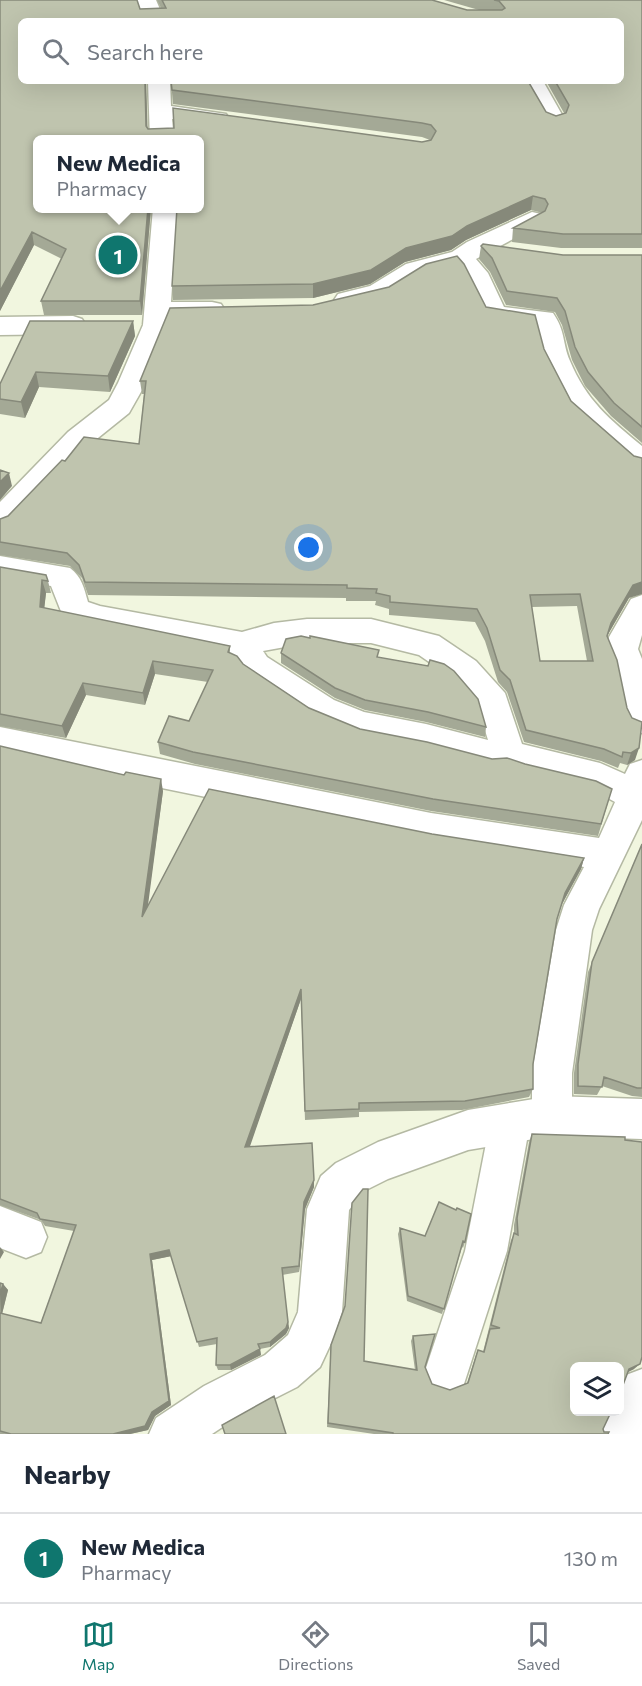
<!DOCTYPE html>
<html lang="en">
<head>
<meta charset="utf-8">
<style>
  body { margin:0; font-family:Commissioner,sans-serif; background:#f6f6f7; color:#1f2937 }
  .controls { position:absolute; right:18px; bottom:18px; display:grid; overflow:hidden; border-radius:9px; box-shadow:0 6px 24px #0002 }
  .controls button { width:54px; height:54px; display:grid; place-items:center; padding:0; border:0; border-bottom:2px solid #e0e1e3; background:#fff; color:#1f2937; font:30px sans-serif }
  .you { position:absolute; left:309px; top:548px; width:21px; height:21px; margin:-15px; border:4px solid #fff; border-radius:50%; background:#1a73e8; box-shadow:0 0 0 9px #1a73e833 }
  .badge { display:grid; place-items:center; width:39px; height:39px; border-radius:50%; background:#0f766e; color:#fff; font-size:20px; font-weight:700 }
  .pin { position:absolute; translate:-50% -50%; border:3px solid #fff; box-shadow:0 2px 6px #0006 }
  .popup { position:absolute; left:33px; top:135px; width:171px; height:78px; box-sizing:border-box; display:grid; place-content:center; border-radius:9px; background:#fff; filter:drop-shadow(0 2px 4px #0005); font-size:20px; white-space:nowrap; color:#747a83 }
  .popup b { font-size:22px; color:#1f2937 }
  .popup::after { content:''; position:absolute; left:50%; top:100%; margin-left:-12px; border:12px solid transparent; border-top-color:#fff }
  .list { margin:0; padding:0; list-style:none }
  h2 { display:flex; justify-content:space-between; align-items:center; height:78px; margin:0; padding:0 24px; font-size:26px }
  h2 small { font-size:20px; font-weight:400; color:#747a83 }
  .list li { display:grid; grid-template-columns:39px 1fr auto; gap:18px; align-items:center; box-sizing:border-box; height:90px; padding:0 24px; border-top:2px solid #e0e1e3 }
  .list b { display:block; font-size:22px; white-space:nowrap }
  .list p { margin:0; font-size:20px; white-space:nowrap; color:#747a83 }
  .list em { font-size:20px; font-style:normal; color:#747a83 }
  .icon { flex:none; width:33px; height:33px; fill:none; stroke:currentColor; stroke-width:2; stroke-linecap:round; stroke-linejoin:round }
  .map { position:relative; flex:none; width:642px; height:1434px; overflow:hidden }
  .search { position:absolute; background:#fff; box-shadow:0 6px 24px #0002; left:18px; right:18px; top:18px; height:66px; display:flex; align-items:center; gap:15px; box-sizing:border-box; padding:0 21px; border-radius:9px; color:#747a83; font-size:22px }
  .sheet { height:168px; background:#fff }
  nav { display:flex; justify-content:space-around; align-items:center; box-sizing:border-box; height:84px; border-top:2px solid #e0e1e3; background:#fff; font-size:16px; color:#747a83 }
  nav a { display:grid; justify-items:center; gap:3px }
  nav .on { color:#0f766e }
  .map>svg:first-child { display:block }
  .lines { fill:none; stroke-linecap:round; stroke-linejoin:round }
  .minor-casing { stroke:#b4b9a3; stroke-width:3 }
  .tertiary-casing { stroke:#b4b9a3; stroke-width:3 }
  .minor { fill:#fff; fill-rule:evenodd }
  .tertiary { fill:#fff; fill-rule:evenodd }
  .wall { fill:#a4a996; fill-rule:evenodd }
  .shaded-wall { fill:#86897a }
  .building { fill:#bfc4ae; stroke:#86897a; stroke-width:1.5; fill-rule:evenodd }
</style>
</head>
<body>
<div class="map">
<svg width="642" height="1434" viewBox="0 0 642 1434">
  <rect width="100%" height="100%" fill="#f1f6df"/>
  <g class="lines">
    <defs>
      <path id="minor" d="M136,0H156L165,21H143Z
        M148,81H170L171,106L226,114L229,119L226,124L218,126L172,119L174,140H150Z
        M521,81H543L565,120L562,125L554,127L546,125Z
        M153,208H177L171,302H212L221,304L225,310L221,316L212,318L170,319L146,383L129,413L88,446L10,528L0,531V502L68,432L109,400L118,383L143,325Z
        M532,212L541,214L544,219L541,224L476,259L488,273L504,307L553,313C566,332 562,342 570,361C586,400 610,420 642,446V471L632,468L570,413L544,362L535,327L486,320L464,276L456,267L424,276L388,298L347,308L338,306L334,300L338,294L370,286L406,264L452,252L467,242Z
        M73,316L82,319L86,325L82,331L73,334L0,335V317Z
        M0,556L70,568C82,577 84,588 88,602L100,606L242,632L274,623L307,619H371L439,636L476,661L505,693L522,744L600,763L625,774L630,764L642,760V820L599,909L592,930L572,1073V1116L566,1130L552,1136L538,1130L532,1116V1073L556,930L564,905L584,867L431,843L0,755V727L431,813L599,838L615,802L593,790L523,774L505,767L490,769L426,752L360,739L310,718L245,675L232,656L99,630L64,619L51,586L0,578ZM307,643H371L419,655L454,679L478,708L488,740L426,724L364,712L334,700L267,657L263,651Z
        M642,595V635L638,649L642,659V733L630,729L625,719L615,672L606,649L609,637L631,599Z
        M510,1103L524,1109L530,1123L507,1251L463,1387L447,1393L431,1387L425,1371L465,1251L490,1123L496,1109Z
        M0,1206L41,1222L47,1237L41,1252L26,1258L0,1248Z
        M642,1369V1434H600L610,1412H620V1390L626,1375Z"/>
      <path id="tertiary" d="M552,1096L642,1099V1139L552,1136L468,1150L388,1179L364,1191L349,1210L342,1312L334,1337L320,1367L297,1387L236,1418L212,1434H149L156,1418L204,1386L265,1355L288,1335L298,1312L307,1209L321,1176L336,1163L378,1142L468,1110Z"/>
    </defs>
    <use href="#minor" class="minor-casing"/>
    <use href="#tertiary" class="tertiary-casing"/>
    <use href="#minor" class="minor"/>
    <use href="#tertiary" class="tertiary"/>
  </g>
  <path class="wall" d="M0,0L140,9L161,8L157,0H432L467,10H479L444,0H642V248H561L512,242L513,228L543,213L531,210L466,240L451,250L405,262L370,284L313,298L173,300L172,286L199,140H37L151,208L142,315H44L41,301L62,259L34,245L0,311ZM21,21H621V81H546L564,113L556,116L546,112L171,81L173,104L422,137L430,140L422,142L148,129L147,128L146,81H21Z
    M481,246L563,255H642V443L611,416L585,386L572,360L562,325L555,312L506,305L490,272L479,259Z
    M486,307L544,349L571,401L634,456L629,598L607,636L635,760L627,765L620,763L618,768L601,761L524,742L507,692L498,682L485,641L475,622L389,615V609L375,605L376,601H346V598L88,595L82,578L70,566L0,555V519L8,516L65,461L139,444L144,394H142L140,381ZM577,606L587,661H540L532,607Z
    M133,321L135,336L110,392L39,387L25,418L0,414V384Z
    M0,567L48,581L51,593H46L44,608L230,646V653L243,664L309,708L360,729L492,759L525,764L612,789L598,836L431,811L195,764L160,754L158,742L189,721L208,682L155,674L145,705L86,695L66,738L0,726Z
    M281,653L379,658L486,727L485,737L426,722L365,710L335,698L281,663Z
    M0,746L163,791L147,907L432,834L584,858L581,869L562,904L557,919L533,1064V1089L529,1097L462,1110L359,1112V1117L305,1120L301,999L249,1147L314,1187L305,1209L299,1272L282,1275L289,1328L286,1334L270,1347L260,1349L261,1355L231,1370H218L216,1365L217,1344L199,1347L171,1256L152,1260L171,1405L155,1416L148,1430L130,1434H0V1283L3,1284L8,1290L2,1314L41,1323L74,1231L45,1226L41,1220L0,1205Z
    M642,844V1097L632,1096L602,1086L597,1095L574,1094V1073L588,972Z
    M532,1134L634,1369L628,1372L623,1385V1405L620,1408V1366L603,1429L604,1432L608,1434H374L327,1427L331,1345L364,1361L415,1370L411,1341L413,1336L432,1384L450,1390L467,1383L476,1355L478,1350L483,1352L511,1240L514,1234V1225L529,1142Z
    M439,1202L465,1242L463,1248L462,1247L442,1314L407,1301L398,1234L400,1228L425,1236Z"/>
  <path class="shaded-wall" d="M145,81H146L148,140L146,126Z
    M533,196L531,210L466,240L451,250L405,262L370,284L313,298V284L406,248L467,226Z
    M148,208H151L142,315L140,301Z
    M32,232L34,245L0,311V291Z
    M133,321L135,336L110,392L108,376Z
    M36,372L39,387L25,418L21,402Z
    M9,473L12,486L0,500V482Z
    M42,580L46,593L43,620L40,607Z
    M642,582V594L629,598L607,636L611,623L633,585Z
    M153,661L155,674L145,705L143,693Z
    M83,683L86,695L66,738L62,726Z
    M639,748L635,760L627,765L631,753Z
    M161,779L163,791L145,928L142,917Z
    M584,858L581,869L562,904L565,893Z
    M301,989V999L247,1155L245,1147Z
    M314,1180V1187L305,1209L299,1272V1266L304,1202Z
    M0,1247L4,1252L0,1259Z
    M169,1250L172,1256L152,1260L171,1405L155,1416L148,1430L130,1434H113L150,1254Z
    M3,1284L8,1290L1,1318L0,1294Z
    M288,1322L289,1328L286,1334L270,1347V1342Z
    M260,1349L261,1355L231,1370L230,1365Z
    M640,1364L634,1369L624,1374L629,1369Z"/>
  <path class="building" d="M0,0H137L140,9L166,8L162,0H432L467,10H502L505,8L499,1L494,0H642V234H563L513,228L545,211L548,204L545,199L533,196L467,226L452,236L406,248L371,270L313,284L172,286L177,208H199V140H37V208H148L140,301H41L66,249L32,232L0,291ZM21,21H621V81H555L569,105L566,113L556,116L546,112L528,81H171L172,90L422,123L431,125L436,131L431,140L422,142L173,108L174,128L148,129L146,126L145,81H21Z
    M483,244L563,255H642V427L614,403L588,372L575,347L565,311L557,298L507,291L492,258L481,246Z
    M457,256L464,264L486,307L535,315L544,349L571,401L634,456L642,458V582L633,585L611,623L607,636L617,660L627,708L632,718L642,722L639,748L631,753L623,752L622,757L604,749L526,730L510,680L500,670L487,628L477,609L390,602V596L376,593L377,589L347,588V585L85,582L79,565L67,553L0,542V519L8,516L62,460L65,461L84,437L139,444L146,381H140L170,308L313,305L389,287L426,264ZM580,594L593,661H540L530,595Z
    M30,321H133L108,376L36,372L21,402L0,399V384Z
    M0,470L9,473L0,482Z
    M0,567L46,575L48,581L42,580L40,607L230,646L228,652L237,656L243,664L309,708L360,729L427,742L492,759L507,758L525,764L596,781L612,789L601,824L433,799L193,752L158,742L169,716L189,721L213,670L153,661L143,693L83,683L62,726L0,714Z
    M301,636L310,638V636L379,650L377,657L428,666L430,660L444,664L454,671L478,699L486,727L428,712L365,700L335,688L281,653L286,639Z
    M0,746L124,775L126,772L161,779L142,917L209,789L432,834L584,858L565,893L557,919L533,1064V1089L465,1101L359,1103V1109L305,1111L301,989L245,1147L312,1143L314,1180L304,1202L299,1266L282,1268L288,1322L286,1328L270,1342L258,1344L260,1349L230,1365H216L217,1338L197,1342L169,1250L150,1254L169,1401L152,1412L145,1426L113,1434H11L0,1431V1313L41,1323L76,1225L40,1219L37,1213L0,1199Z
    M642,844V1088H637L604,1077L602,1087L578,1086V1064L592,962Z
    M532,1134L625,1137V1140L642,1142V1357L640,1364L629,1369L623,1385V1405L620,1406V1366H574V1412H611L603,1429L604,1432H609L608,1434H393V1433L328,1423L331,1345L345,1306L352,1203L363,1189H368L364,1361L417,1370L413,1336L435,1334L425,1367L432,1384L450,1390L468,1383L478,1350L484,1352L490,1329L500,1328L491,1325L514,1233L518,1235L517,1218Z
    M439,1202L456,1210L457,1208L471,1214L465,1242L463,1241L444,1309L408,1296L400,1228L425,1236Z
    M0,1283L3,1284L0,1294Z
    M274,1396L286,1434H225L222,1425Z"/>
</svg>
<div class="controls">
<button><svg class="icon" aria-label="layers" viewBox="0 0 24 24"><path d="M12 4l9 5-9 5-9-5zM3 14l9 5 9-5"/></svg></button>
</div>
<div class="you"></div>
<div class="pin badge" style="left:118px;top:255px">1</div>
<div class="popup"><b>New Medica</b>Pharmacy</div>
<div class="search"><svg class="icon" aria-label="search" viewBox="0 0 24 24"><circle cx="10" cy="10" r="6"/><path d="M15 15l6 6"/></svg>Search here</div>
</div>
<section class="sheet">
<h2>Nearby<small></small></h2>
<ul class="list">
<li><span class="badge">1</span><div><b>New Medica</b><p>Pharmacy</p></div><em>130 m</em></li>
</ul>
</section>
<nav>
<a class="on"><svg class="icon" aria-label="map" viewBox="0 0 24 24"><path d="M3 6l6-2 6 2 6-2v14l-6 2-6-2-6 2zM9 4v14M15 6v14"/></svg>Map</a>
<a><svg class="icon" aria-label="directions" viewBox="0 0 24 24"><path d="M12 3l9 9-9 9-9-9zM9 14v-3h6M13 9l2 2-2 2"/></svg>Directions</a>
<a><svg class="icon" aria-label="saved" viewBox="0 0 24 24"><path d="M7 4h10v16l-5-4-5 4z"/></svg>Saved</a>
</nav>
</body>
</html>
